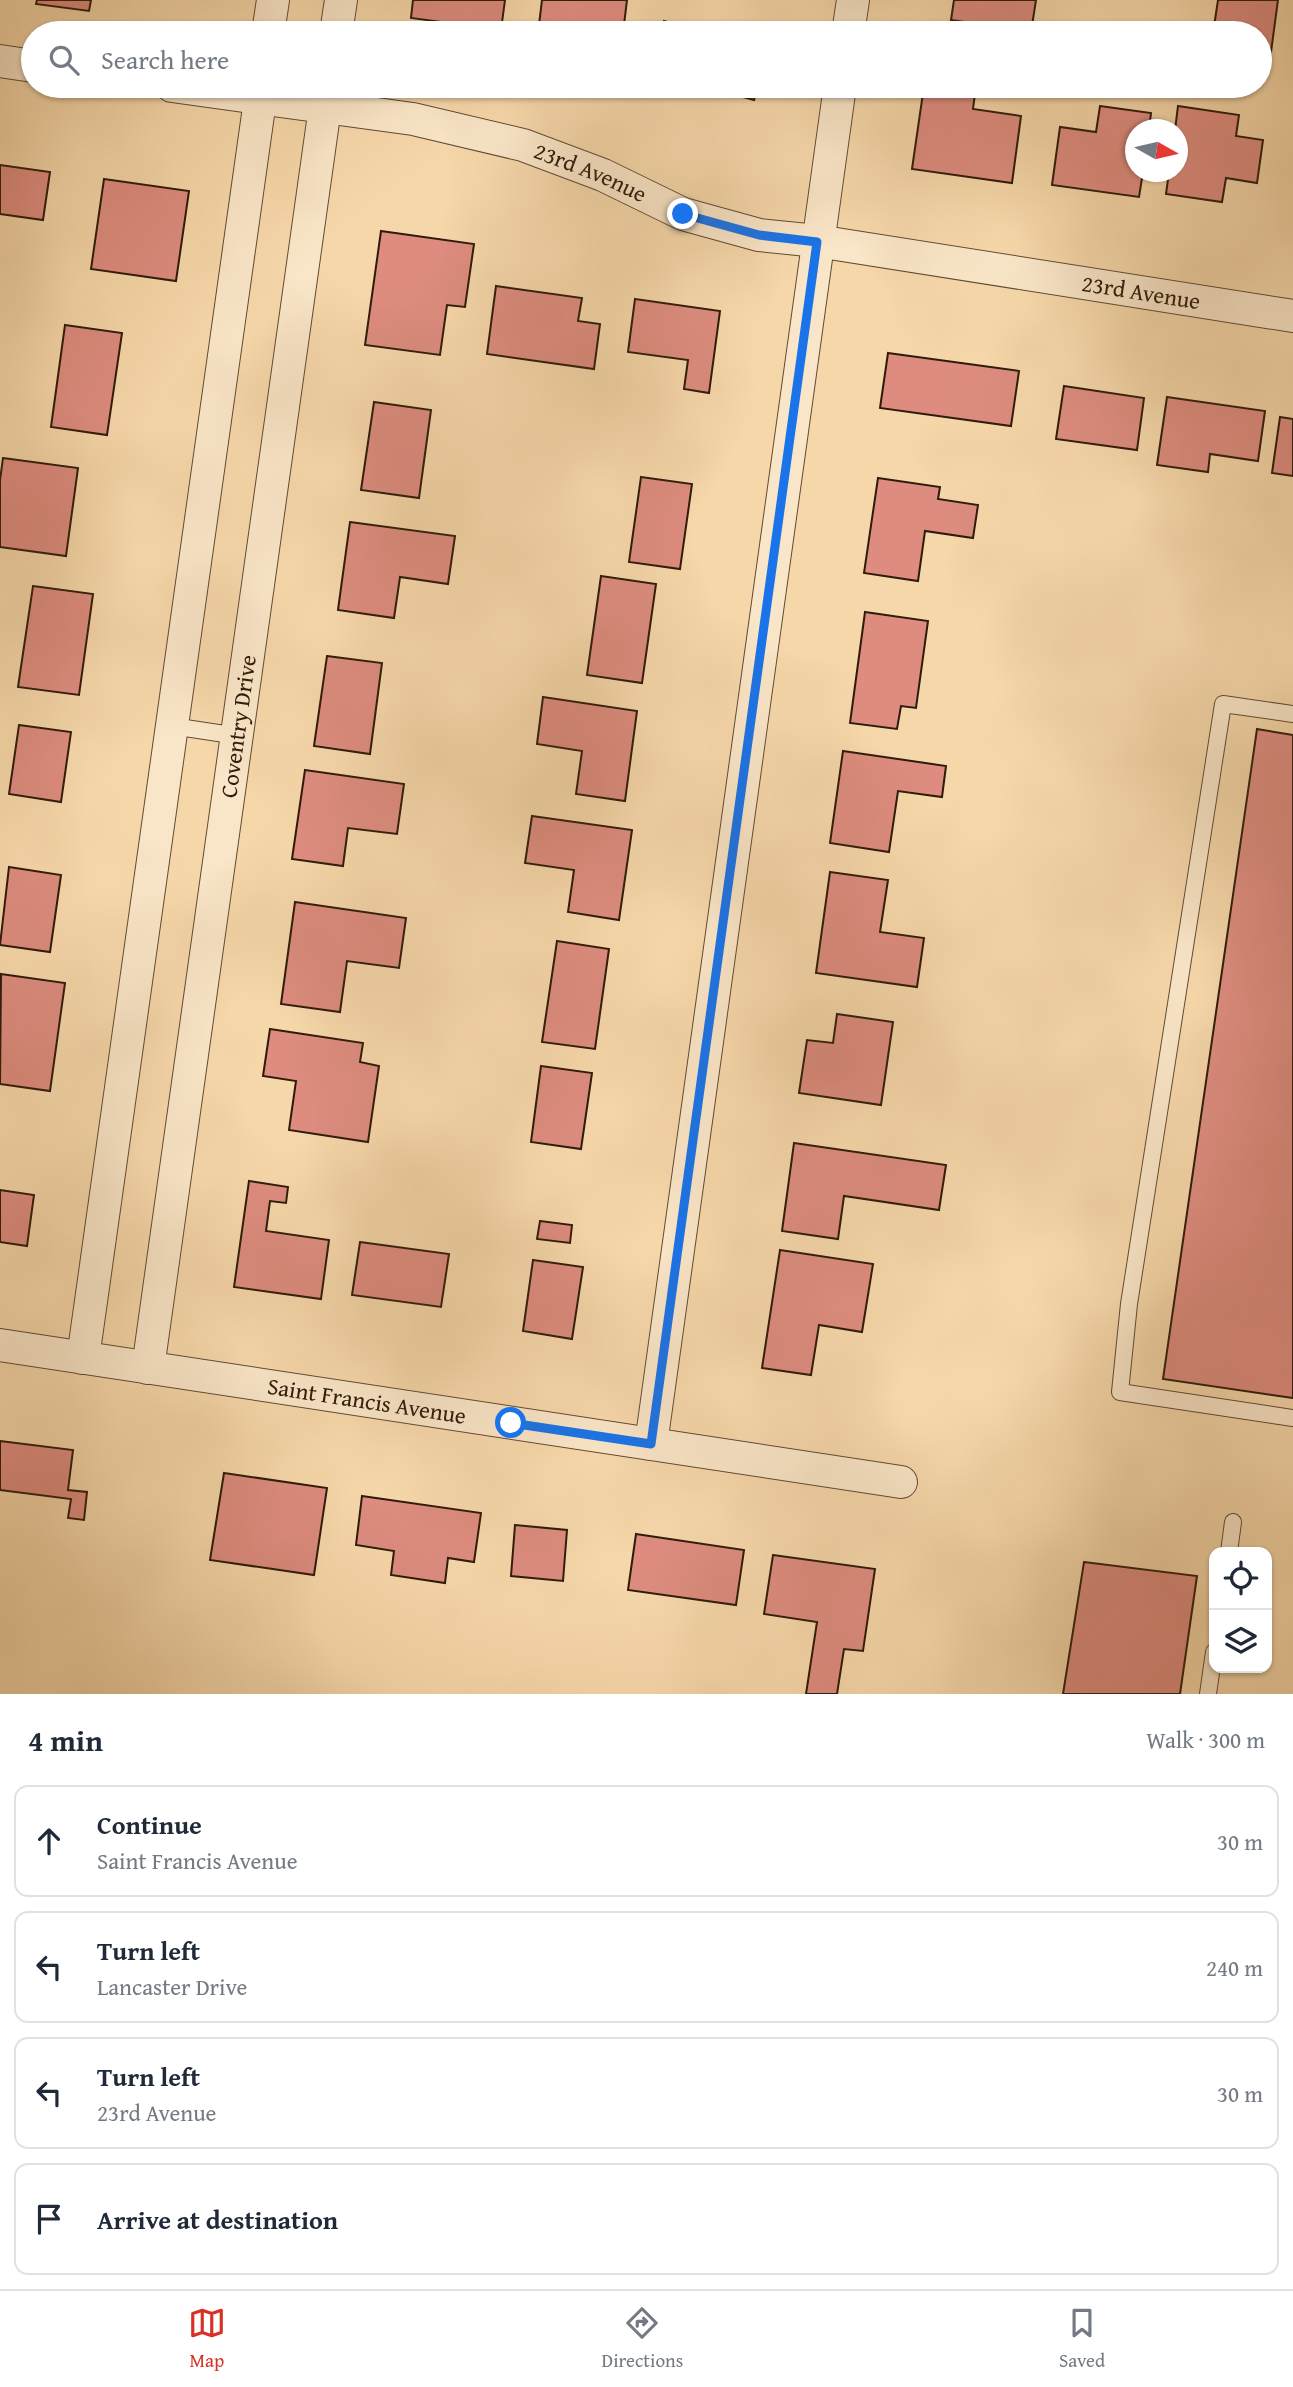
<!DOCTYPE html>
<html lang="en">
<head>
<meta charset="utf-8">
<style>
  body { margin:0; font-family:"Gentium Book Plus",serif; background:#f2f2f3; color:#1f2937 }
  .controls { position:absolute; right:21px; bottom:21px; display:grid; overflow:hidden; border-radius:14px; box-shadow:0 2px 5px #0004 }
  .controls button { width:63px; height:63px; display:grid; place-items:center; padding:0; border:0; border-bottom:2px solid #e0e1e3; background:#fff; color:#1f2937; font:35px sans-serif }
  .compass { position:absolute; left:1125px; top:119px; width:63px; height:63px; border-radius:50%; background:#fff; box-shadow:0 2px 5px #0004; rotate:98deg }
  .stop { position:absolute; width:21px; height:21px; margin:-16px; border:5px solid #1a73e8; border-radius:50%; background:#fff }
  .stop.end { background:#1a73e8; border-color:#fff; box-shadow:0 2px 7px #0008 }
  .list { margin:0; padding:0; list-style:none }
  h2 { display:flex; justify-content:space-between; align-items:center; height:91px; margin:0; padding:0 28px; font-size:30px }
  h2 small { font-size:23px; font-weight:400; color:#747a83 }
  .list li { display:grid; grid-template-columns:46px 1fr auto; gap:21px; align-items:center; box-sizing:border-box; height:112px; margin:0 14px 14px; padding:0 14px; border:2px solid #e0e1e3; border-radius:14px }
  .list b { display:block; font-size:26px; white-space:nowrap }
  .list p { margin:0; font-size:23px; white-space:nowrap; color:#747a83 }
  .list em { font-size:23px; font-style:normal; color:#747a83 }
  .icon { flex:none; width:38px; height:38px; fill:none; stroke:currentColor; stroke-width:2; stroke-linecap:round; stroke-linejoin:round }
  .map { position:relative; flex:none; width:1293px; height:1694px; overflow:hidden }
  .search { position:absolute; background:#fff; box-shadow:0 2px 5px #0004; left:21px; right:21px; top:21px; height:77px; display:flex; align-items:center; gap:18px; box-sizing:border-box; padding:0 24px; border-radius:38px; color:#747a83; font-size:26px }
  .sheet { height:595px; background:#fff }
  nav { display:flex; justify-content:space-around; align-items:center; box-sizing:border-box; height:98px; border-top:2px solid #e0e1e3; background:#fff; font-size:19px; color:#747a83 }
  nav a { display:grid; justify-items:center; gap:4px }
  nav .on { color:#d93025 }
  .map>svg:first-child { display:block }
  .building { fill:#dd8c7f; stroke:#2f1b0c; stroke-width:2 }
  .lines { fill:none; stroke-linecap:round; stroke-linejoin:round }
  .lane-casing { stroke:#614a33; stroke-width:18 }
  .street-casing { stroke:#614a33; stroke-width:34 }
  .lane { stroke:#f9e5c7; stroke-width:16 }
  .street { stroke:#f9e5c7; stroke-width:32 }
  .route { stroke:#1a73e8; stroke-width:9 }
  .labels { text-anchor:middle; stroke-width:6; stroke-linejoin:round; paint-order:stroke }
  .street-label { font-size:23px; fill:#2f1b0c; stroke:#f9e5c7 }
</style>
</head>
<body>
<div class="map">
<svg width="1293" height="1694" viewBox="0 0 1293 1694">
  <rect width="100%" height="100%" fill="#f6d7a9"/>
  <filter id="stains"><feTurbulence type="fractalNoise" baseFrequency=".00286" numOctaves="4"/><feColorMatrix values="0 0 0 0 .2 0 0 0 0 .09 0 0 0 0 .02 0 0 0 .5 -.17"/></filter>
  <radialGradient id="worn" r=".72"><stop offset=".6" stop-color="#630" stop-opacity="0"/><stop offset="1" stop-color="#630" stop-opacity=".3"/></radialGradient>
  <path class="building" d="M37,0H91L89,11L36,4Z
    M413,0H505L501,30L411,18Z
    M542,0H627L623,33H538Z
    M954,0H1036L1031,32L951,20Z
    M1218,0H1278L1269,67L1260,65V33H1213Z
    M664,21L707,33H660Z
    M703,86H758L754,100Z
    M924,86H976L973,109L1021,116L1012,183L912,169Z
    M1100,106L1151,113L1149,130H1136V172H1143L1139,197L1052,185L1060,127L1096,132Z
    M1178,106L1239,115L1236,136L1263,140L1257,183L1226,178L1222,202L1166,194L1169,172H1178V130H1175Z
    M0,165L50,172L43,220L0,214Z
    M104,179L189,191L176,281L91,269Z
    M381,231L474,244L465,307L447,305L440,355L365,345Z
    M496,286L582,298L578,321L600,324L594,369L487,354Z
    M635,299L720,311L709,393L684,389L688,360L628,352Z
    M65,325L122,333L107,435L51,427Z
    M888,353L1019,371L1011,426L880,408Z
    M1064,386L1144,398L1137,450L1056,439Z
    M1167,397L1265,411L1258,461L1210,454L1208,472L1157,465Z
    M374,402L431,410L419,498L361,490Z
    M1280,417L1293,419V476L1272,473Z
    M3,458L78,468L66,556L0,547V480Z
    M641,477L692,484L680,569L629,562Z
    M878,478L940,487L938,499L978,505L973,538L925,531L918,581L864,573Z
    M350,522L455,536L448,584L400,577L394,618L338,610Z
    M601,576L656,584L642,683L587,675Z
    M33,586L93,594L79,695L18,687Z
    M865,612L928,621L916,708L901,706L897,729L850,723Z
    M327,656L382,663L370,754L314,746Z
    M543,697L637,711L625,801L576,794L582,751L537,744Z
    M19,725L71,732L61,802L9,794Z
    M1257,729L1293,735V1398L1163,1379Z
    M843,751L946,766L942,797L898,791L889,852L830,843Z
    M305,770L404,784L397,834L348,828L343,866L292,859Z
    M532,816L632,830L619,920L568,912L574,870L525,863Z
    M9,867L61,875L50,952L0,945Z
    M830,872L888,880L880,932L924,938L917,987L816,973Z
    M295,902L406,918L399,968L347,961L340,1012L281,1004Z
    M557,941L609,949L595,1049L542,1042Z
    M1,974L65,983L50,1091L0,1084Z
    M837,1014L893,1022L881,1105L799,1093L807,1040L833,1043Z
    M270,1029L363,1043L360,1062L379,1066L368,1142L289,1130L296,1081L263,1076Z
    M541,1066L592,1073L581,1149L531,1142Z
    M794,1143L946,1165L939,1210L844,1196L838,1239L782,1231Z
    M249,1181L288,1187L286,1203L270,1201L266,1231L329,1240L321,1299L234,1287Z
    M0,1190L34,1195L27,1246L0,1242Z
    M540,1221L572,1225L570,1243L537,1239Z
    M360,1242L449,1254L441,1307L352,1295Z
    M780,1250L873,1264L862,1332L819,1325L811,1375L762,1368Z
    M533,1260L583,1267L572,1339L523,1331Z
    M0,1441L73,1450L68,1490L87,1492L84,1520L68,1518L71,1499L0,1490Z
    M224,1473L327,1488L314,1575L210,1560Z
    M362,1496L481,1513L474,1562L448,1558L445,1583L391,1575L394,1551L356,1545Z
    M515,1525L567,1530L563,1581L511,1576Z
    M636,1534L744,1550L736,1605L628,1590Z
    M773,1555L875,1569L863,1651L844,1649L837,1694H806L817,1622L764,1614Z
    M1084,1562L1197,1576L1180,1694H1063Z"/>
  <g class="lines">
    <defs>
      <path id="lane" d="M1293,714L1223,704L1129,1304L1120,1392L1293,1418
        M172,726L238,736
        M1229,1552L1233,1522
        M1208,1694L1214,1652"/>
      <g id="street">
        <path d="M268,33L273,0"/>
        <path d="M336,33L341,0"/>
        <path d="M848,33L853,0"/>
        <path d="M0,61L33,66"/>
        <path id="s1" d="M172,86L413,119L523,145L603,175L683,214L759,235L817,241L1293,316"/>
        <path id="s2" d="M0,1345L901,1482"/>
        <path d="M83,1358L262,86"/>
        <path id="s3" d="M148,1368L328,86"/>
        <path d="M651,1444L840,86"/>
      </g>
    </defs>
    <use href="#lane" class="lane-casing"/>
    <use href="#street" class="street-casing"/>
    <use href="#lane" class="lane"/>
    <use href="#street" class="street"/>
  </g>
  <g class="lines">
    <path class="route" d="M511,1423L651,1444L817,242L759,235L683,214"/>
  </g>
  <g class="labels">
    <g class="street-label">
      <text dy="8" stroke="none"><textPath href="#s1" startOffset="429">23rd Avenue</textPath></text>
      <text dy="8" stroke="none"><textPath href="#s1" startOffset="996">23rd Avenue</textPath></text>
      <text dy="8" stroke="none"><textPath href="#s3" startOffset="648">Coventry Drive</textPath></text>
      <text dy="8" stroke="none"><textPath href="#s2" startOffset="371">Saint Francis Avenue</textPath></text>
    </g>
  </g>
  <rect width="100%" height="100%" filter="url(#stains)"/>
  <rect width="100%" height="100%" fill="url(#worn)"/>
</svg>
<div class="controls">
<button><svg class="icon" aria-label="locate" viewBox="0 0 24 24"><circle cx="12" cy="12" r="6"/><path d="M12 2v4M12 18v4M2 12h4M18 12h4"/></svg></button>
<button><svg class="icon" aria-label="layers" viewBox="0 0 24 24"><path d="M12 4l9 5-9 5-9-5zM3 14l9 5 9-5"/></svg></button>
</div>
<svg class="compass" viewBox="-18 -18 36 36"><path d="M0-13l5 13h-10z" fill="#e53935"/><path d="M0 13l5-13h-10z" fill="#747a83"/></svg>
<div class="stop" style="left:511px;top:1423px"></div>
<div class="stop end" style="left:683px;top:214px"></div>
<div class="search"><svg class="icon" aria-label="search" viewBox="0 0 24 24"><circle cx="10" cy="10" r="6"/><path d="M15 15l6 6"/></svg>Search here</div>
</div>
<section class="sheet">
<h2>4 min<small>Walk · 300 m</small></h2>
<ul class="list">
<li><svg class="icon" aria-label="ahead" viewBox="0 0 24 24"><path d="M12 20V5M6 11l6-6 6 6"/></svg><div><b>Continue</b><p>Saint Francis Avenue</p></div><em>30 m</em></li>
<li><svg class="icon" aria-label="left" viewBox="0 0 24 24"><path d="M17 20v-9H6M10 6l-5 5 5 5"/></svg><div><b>Turn left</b><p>Lancaster Drive</p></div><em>240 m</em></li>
<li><svg class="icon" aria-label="left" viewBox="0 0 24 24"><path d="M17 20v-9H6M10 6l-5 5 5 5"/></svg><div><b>Turn left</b><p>23rd Avenue</p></div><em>30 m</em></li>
<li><svg class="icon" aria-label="arrive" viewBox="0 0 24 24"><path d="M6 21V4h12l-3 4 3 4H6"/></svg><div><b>Arrive at destination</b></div></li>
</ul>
</section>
<nav>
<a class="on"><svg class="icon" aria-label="map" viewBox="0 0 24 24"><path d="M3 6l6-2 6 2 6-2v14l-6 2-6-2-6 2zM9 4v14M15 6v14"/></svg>Map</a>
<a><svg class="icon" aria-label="directions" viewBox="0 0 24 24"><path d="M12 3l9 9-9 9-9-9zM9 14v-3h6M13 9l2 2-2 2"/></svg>Directions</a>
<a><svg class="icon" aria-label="saved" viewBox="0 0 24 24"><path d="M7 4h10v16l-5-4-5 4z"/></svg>Saved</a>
</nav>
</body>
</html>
